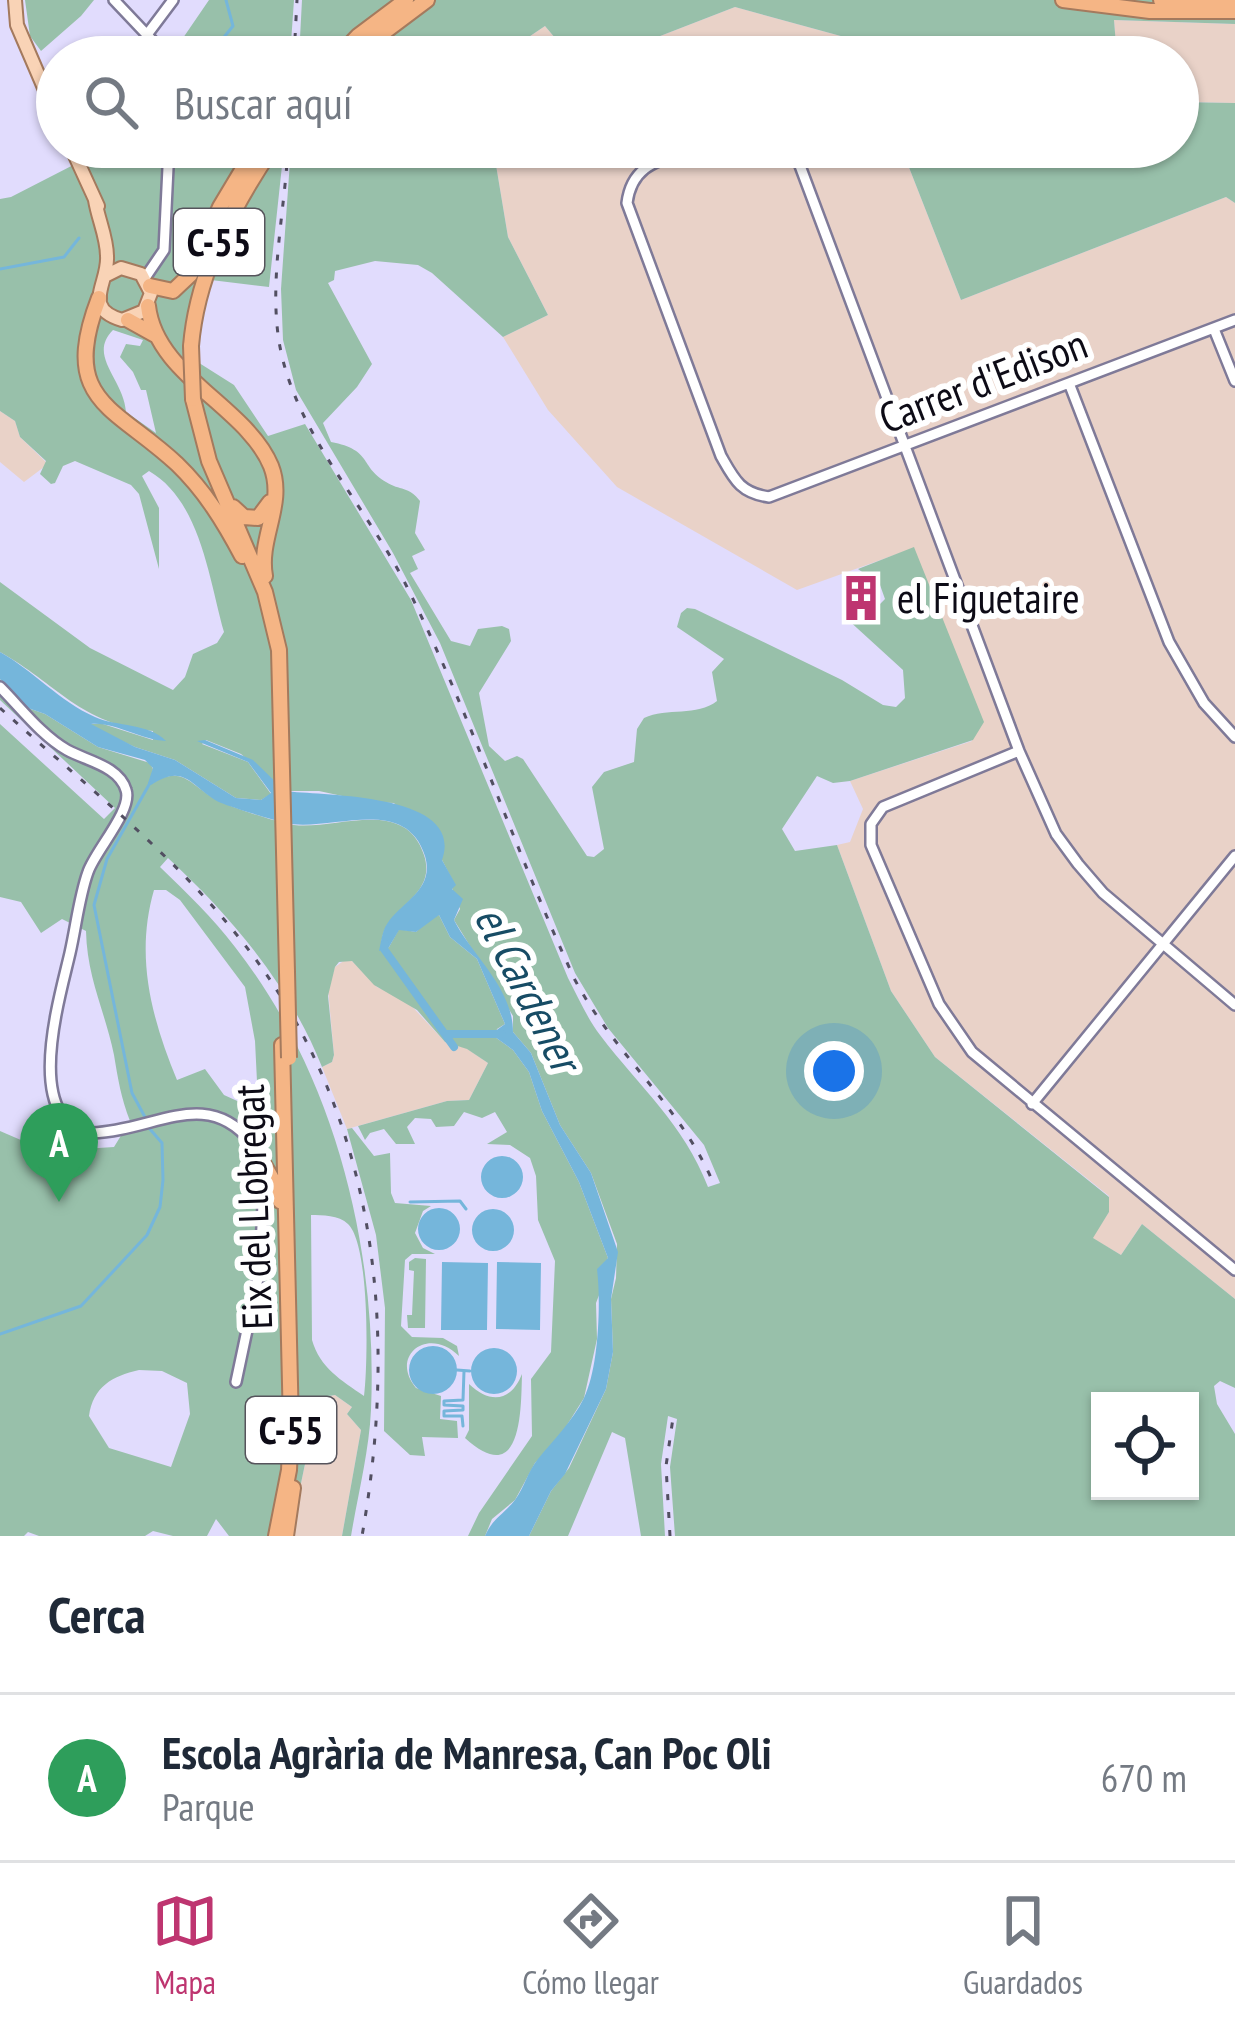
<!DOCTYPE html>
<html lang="es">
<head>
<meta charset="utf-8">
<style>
  body { margin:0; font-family:"PT Sans Narrow",sans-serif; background:#f2f2f3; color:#1f2937 }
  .controls { position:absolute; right:36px; bottom:36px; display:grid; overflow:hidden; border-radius:0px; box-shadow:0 3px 9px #0004 }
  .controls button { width:108px; height:108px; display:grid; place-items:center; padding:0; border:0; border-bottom:3px solid #e0e1e3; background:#fff; color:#1f2937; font:60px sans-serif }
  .you { position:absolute; left:834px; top:1071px; width:42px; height:42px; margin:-30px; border:9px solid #fff; border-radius:50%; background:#1a73e8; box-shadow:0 0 0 18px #1a73e833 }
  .badge { display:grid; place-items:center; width:78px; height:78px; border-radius:50%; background:#be3570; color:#fff; font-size:39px; font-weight:700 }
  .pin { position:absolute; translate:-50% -99px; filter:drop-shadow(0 3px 6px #0008) }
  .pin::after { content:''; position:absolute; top:63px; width:42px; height:36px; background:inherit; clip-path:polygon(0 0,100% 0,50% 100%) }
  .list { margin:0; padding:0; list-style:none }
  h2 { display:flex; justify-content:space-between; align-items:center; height:156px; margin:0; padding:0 48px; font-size:51px }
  h2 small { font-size:39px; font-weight:400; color:#747a83 }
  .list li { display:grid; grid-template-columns:78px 1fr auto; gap:36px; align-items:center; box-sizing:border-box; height:168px; padding:0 48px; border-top:3px solid #e0e1e3 }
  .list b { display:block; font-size:45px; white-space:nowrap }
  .list p { margin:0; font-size:39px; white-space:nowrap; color:#747a83 }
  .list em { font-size:39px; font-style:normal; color:#747a83 }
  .icon { flex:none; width:66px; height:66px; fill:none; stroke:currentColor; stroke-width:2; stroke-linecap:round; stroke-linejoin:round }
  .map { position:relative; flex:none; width:1235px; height:1536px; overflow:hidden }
  .search { position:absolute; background:#fff; box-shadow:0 3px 9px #0004; left:36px; right:36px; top:36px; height:132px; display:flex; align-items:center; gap:30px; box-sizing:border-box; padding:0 42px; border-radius:66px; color:#747a83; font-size:45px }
  .sheet { height:324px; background:#fff }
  nav { display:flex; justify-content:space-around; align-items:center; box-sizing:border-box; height:168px; border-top:3px solid #e0e1e3; background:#fff; font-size:33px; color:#747a83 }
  nav a { display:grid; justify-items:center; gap:6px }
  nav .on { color:#be3570 }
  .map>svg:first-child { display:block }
  .industrial { fill:#e9d2c8 }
  .green { fill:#98c0aa; fill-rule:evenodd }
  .water { fill:#75b6db }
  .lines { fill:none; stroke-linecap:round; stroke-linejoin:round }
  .stream { stroke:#75b6db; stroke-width:3 }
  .canal { stroke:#75b6db; stroke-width:8 }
  .minor-casing { stroke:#7f7a98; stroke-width:14 }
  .major-casing { stroke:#a47a5e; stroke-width:16 }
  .highway-casing { stroke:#a47a5e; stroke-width:18 }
  .minor { stroke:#fff; stroke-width:9 }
  .major { stroke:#f9d3b6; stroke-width:12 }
  .highway { stroke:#f5b585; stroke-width:14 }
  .rail { stroke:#524f61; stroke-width:3; stroke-dasharray:6 12; stroke-linecap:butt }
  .highway-bridge-casing { stroke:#a47a5e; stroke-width:18; stroke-linecap:butt }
  .highway-bridge { stroke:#f5b585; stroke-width:14 }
  .labels { text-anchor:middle; stroke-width:12; stroke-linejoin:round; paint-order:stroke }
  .shield { fill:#fff; stroke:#56545c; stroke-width:3 }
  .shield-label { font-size:39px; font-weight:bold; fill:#0d0b16 }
  .street-label { font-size:42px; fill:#0d0b16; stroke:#fff }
  .poi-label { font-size:42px; fill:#0d0b16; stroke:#fff; text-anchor:start }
  .water-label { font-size:45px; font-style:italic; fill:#174c65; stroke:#fff }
</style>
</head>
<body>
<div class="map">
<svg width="1235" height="1536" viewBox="0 0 1235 1536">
  <rect width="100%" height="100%" fill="#e1dcfd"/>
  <path class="industrial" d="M735,7L859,41L865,57H606Z
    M1114,20L1235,24V103L1178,102V57H1117Z
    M545,26L571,57H499Z
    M493,147H901L961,300L1226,197L1235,203V1299L1142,1224L1121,1255L1092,1238L1109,1212V1196L935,1057L891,991L837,845L850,842L863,809L850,781L972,741L914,548L797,590L617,487L548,410L503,337L548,315L508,237Z
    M0,411L15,421L20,437L48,464L24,482L0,462Z
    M345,960H351L377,987L407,1001L445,1042L466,1048L488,1063L469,1100L447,1101L347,1129L322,1067L332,1062L334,1055L328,989L335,967Z
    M335,1395L352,1407L347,1414L361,1430L342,1536H290L305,1464V1413L317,1398Z"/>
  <path class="green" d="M25,0H94L81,16L41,51L30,36Z
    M209,0H294L290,57H170Z
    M302,0H1235V24L1114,20L1117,57H865L859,41L735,7L606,57H571L545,26L499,57H299Z
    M1178,102L1235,103V203L1226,197L961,300L901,147H1178Z
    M80,147H284L269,287L211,280L201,309L196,361L234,385L268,436L305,424L411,600L568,978C578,997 587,1018 600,1035C641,1089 683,1123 708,1187L720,1183L704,1145L608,1028L575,973L440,643L393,553L296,390L283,340L281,289L291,147H493L508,237L548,315L503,337L432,273L418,265L375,261L335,271L334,280L328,283L372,364L357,387L323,423L331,442C373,450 359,466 386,482C400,491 409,486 420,501L415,533L425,550L412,556L418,569L410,573L451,641L470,646L478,629L502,626L509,629L511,641L479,693L489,746L505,761L517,756L523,759L587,856L594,857L604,849L592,787L604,772L634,762L637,729L644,718C667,707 697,717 717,701L712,672L724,659L677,627L681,613L687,608L695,609L842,680L883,705L896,707L905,698L903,670L846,618L876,608L885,599L880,585L858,569L914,547L984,722L973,740L850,781L833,783L817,776L782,829L795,851L837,845L891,991L935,1057L1109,1197V1212L1093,1238L1121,1255L1142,1224L1235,1299V1388L1220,1381L1214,1386L1217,1404L1235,1434V1536H675L670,1467L677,1419L668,1416L661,1464L665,1536H641L625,1438L612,1432L568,1536H529L551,1491L569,1468L606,1389L613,1352L611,1299L616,1278L617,1244L591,1173L560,1125L531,1053L513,1032V1016L454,920L460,909L452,888L455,885L442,860L394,803L370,802L319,791H285L241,754L206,740L202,744L248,762L271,794L261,800L236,798L175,760L135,747L95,729L90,724H103L153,740V731C81,725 56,683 0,652V582L90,648L173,690L185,677L193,654L217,643L224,632C209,580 201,501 149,471L142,476L159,508V569L139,494L131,485L75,461L63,466L55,483L51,484L40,474L46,461L20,437L15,421L0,411V199L11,197L85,159ZM113,330L143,340L140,346L126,344L120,357L133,372L141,390H146L156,433L126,412C124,379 87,356 113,330ZM1100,1401H1190V1491H1100Z
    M0,679L28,708L45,714L98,747L150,763L153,769L150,784C183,765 188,783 215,799C224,805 282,824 294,825C337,830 405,796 424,855C435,889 404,901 388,924C382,931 382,941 380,950L389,947L399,929L416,932L433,916L439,915L450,937L477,959L505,1024L497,1029L495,1037L513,1050L529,1072L542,1111L579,1182L608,1258L598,1276L601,1290L596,1303L597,1339L584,1398L557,1441L535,1463L515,1500L492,1519L485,1536H468L479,1513L532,1436L531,1379L551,1352L555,1261L538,1220L536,1176L530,1158L510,1145L487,1144L507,1132L495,1112L482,1118L464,1112L454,1126L436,1127L431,1119L415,1118L407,1127L415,1144H396L384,1129L370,1133L365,1140L358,1126L447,1101L469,1100L488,1063L467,1049L445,1042L417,1010L374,985L352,961L339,962L335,967L328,996L334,1055L332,1062L322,1067C290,986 231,916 168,858L160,867C186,892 213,918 235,947C335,1075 378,1250 371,1410C369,1452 358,1494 351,1536H342L361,1430L347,1414L352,1407L335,1395L317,1398L305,1413V1464L290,1536H229L216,1519L207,1536H173L153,1531L145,1536H39L28,1532L24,1536H0V1131L37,1147L67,1150L114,1147L130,1121C121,1098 118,1079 114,1055C105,1011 87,978 86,931L62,919L41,933L21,902L0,897V724L104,819L115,808L0,700ZM154,890H166L180,900L245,987L255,1041L258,1102L255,1109L224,1095L205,1069L177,1080C151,1017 135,956 154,890ZM311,1215C322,1215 339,1215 348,1224C370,1245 368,1365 364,1396C341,1380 320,1368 312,1340ZM139,1370L162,1371L187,1383L190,1414L171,1467L109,1448L89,1416C93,1387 112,1376 139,1370Z
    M352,1128L374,1156L390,1153L391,1193L395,1203L431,1206L423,1211L415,1233L423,1248L435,1254H412L405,1260L401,1326L412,1337L443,1338L457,1346L459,1356C428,1325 389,1356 416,1388L441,1396L440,1419L457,1421L458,1438L422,1437L425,1456L410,1455L384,1431L385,1308L376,1235L347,1129Z
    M415,1258L426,1259L425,1328H408L407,1315H412L414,1271L409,1270V1262Z
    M522,1374C521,1410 522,1490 465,1438L469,1430V1384C490,1404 511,1402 522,1374Z"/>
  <path class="water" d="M0,652C34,671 59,701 95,717C117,727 149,723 166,741C140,740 116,722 91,724L135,747L175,760L236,798L261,800L271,793L248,762L197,741L205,740L253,760L285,791C322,796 466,792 442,860L456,885L452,889L463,899L454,920C473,957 513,988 513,1032L531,1053L560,1125L591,1173L618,1252L611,1299L613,1352L606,1389L565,1474L551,1491L529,1536H485C493,1518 503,1515 515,1500C524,1488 528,1471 538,1459C554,1439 572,1422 584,1398C599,1367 601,1302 597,1269L608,1258L579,1182L542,1111L529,1072L513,1050L495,1037L494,1032L505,1024L477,959L450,937L439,915L416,932L399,930L389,947L379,951C381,943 382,931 387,924C402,901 435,890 425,856C405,793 330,833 285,823C274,820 222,805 215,800C189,783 183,764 151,785L148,783L153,768L145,760L98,747L45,714L28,708L0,679Z
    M481 1177a21 21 0 1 1 42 0a21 21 0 1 1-42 0Z
    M418 1229a21 21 0 1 1 42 0a21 21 0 1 1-42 0Z
    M472 1230a21 21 0 1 1 42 0a21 21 0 1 1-42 0Z
    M442,1262L488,1263L487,1330H441Z
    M497,1262L541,1263L540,1330L496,1329Z
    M409 1370a24 24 0 1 1 48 0a24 24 0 1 1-48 0Z
    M471 1371a23 23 0 1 1 46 0a23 23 0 1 1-46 0Z"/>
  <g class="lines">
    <path class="stream" d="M208,57L233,26L226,0
      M0,269L64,257L79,238
      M146,1119L132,1093L94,905L107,859L150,783
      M410,1202L460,1201L466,1209
      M0,1334L81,1306L147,1235L160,1207L163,1180L162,1143L149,1128
      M457,1370L470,1371
      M463,1426L462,1416H444V1411L463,1410V1406L444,1405V1401L463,1400L464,1371"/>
    <path class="canal" d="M385,944L384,949L454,1047
      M445,1034H502"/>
    <defs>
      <path id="minor" d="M114,0L168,57
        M149,32L173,0
        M695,147C662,160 632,163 627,203L721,456C734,479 740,493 769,497L1235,320
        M793,147L1019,751L1056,834L1078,864L1103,893L1235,1005
        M145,278L164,250L169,147
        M1214,329L1235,381
        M1069,383L1169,642L1204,703L1235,737
        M0,687C21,708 41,735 67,750C87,761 119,766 126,790C133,810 95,851 88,872C79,897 76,927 70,953C60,997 21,1123 92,1133C154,1131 206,1086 251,1142
        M1019,751L883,807L871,824V845L939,1004L972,1052L1235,1270
        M1032,1104L1235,856
        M236,1382L260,1269L263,1204L261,1164"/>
      <path id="major" d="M15,0L17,25L57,118
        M71,147L98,206
        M95,200C98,219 107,237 107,256C109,283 81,308 122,320L144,311L151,293L141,274L121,268L105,276"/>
      <path id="highway" d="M1063,0L1150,11H1235
        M1161,0L1235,2
        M338,57L358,36L406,0
        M351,57L427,0
        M150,286L173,291L190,275L220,207L256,147
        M99,298C59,402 115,406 177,464C205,491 224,522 242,556
        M148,306C156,376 247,407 271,466C286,504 258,538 265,576
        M128,320L155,335
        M191,346C197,273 233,206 273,147
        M193,399L209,461L265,592L279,650L287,972
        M233,507L244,517L258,518L270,502
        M251,1142L275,1184L280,1201
        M276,1536L289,1470L291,1426L282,1045
        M286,1536L293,1488"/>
    </defs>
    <use href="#minor" class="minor-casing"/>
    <use href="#major" class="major-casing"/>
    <use href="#highway" class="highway-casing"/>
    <use href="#minor" class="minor"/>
    <use href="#major" class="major"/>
    <use href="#highway" class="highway"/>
    <path class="rail" d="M294,57L297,0
      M288,147C285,211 268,283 280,347C297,436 368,508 407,587C471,715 515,851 575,980C615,1055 683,1108 715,1187
      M0,708C78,779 165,847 232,929C376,1102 400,1322 362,1536
      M670,1536L666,1466L673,1418"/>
    <defs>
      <path id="highway-bridge" d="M191,346L193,399
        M287,972L289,1058"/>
    </defs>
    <use href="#highway-bridge" class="highway-bridge-casing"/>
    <use href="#highway-bridge" class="highway-bridge"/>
  </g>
  <defs>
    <symbol id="building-bare" viewBox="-9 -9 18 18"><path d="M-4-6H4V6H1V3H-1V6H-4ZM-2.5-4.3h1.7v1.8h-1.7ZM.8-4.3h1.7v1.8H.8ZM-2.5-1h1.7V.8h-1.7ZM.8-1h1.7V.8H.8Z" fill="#be3570" stroke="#fff" stroke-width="2.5" paint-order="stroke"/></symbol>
  </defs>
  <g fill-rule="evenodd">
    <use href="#building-bare" x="828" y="565" width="66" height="66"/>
  </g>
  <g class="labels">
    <g class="shield">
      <rect x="174" y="209" width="90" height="66" rx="9"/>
      <rect x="246" y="1397" width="90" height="66" rx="9"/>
    </g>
    <g class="shield-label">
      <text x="219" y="256">C-55</text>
      <text x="291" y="1444">C-55</text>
    </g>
    <g class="street-label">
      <text transform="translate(983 381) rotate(-21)" y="15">Carrer d'Edison</text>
      <text transform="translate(253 1207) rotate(-92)" y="15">Eix del Llobregat</text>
    </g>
    <g class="poi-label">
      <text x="897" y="613">el Figuetaire</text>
    </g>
    <g class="water-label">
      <text transform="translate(528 988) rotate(63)" y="16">el Cardener</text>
    </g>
  </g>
</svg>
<div class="controls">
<button><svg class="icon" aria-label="locate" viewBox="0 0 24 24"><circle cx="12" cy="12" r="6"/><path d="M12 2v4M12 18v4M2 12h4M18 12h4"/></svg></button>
</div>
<div class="you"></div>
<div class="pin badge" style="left:59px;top:1202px;background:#2e9e5b">A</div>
<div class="search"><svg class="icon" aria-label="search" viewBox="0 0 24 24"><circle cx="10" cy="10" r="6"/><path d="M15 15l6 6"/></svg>Buscar aquí</div>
</div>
<section class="sheet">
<h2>Cerca<small></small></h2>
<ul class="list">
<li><span class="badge" style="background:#2e9e5b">A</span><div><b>Escola Agrària de Manresa, Can Poc Oli</b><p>Parque</p></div><em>670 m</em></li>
</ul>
</section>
<nav>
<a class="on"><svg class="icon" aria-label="map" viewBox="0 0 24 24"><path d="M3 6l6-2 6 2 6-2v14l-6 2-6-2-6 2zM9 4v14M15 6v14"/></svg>Mapa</a>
<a><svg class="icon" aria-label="directions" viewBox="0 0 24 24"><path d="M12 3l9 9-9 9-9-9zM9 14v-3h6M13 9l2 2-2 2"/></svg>Cómo llegar</a>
<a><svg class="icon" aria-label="saved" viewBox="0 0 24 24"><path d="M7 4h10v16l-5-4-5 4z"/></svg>Guardados</a>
</nav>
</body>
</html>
